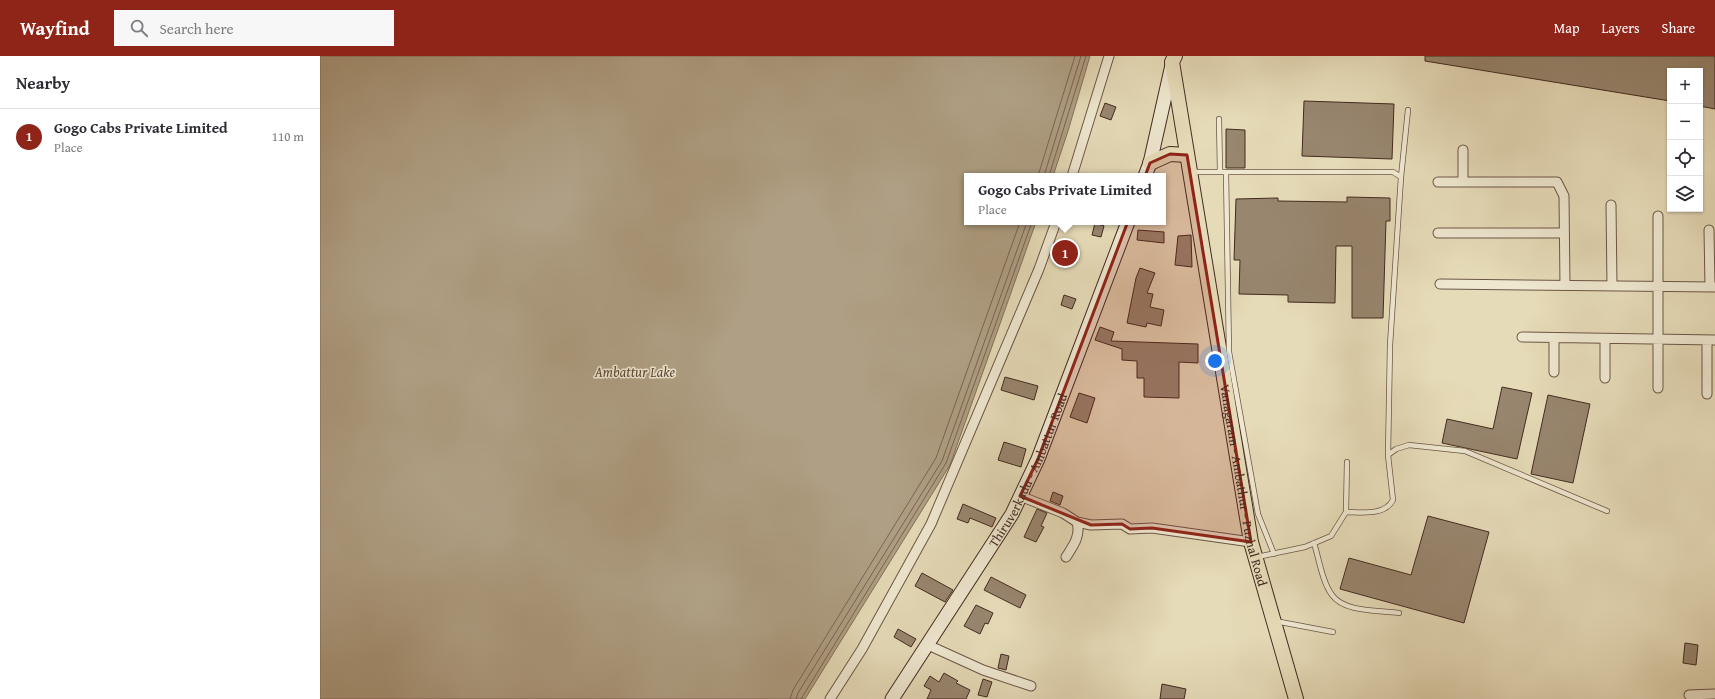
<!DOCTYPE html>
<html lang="en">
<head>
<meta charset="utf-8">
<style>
  body { margin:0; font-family:"Gentium Book Plus",serif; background:#f7f7f7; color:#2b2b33 }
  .controls { position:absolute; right:12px; top:12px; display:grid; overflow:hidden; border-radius:0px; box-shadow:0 1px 3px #0004 }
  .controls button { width:36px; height:36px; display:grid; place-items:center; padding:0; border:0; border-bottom:1px solid #e1e1e2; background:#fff; color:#2b2b33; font:20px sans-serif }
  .you { position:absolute; left:895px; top:305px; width:14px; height:14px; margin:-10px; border:3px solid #fff; border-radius:50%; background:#1a73e8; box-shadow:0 0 0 6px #1a73e833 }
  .badge { display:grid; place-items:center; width:26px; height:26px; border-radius:50%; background:#8f2418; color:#fff; font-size:13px; font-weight:700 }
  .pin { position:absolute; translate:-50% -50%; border:2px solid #fff; box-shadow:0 1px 4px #0006 }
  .popup { position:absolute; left:644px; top:117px; width:202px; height:52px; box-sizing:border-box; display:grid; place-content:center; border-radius:0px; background:#fff; filter:drop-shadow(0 1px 3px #0005); font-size:13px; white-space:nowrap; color:#7c7c81 }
  .popup b { font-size:15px; color:#2b2b33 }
  .popup::after { content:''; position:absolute; left:50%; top:100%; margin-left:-8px; border:8px solid transparent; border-top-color:#fff }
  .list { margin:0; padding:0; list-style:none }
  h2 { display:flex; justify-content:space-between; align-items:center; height:52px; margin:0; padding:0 16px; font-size:17px }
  h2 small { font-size:13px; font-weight:400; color:#7c7c81 }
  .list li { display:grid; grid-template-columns:26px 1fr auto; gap:12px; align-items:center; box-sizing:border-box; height:56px; padding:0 16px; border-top:1px solid #e1e1e2 }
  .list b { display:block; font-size:15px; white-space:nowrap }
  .list p { margin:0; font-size:13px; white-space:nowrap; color:#7c7c81 }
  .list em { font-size:13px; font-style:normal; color:#7c7c81 }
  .icon { flex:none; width:22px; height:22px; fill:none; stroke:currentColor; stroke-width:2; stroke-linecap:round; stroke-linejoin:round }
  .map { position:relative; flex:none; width:1395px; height:643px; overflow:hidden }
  header { display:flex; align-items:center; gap:24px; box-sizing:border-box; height:56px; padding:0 20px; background:#8f2418; color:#fff }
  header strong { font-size:19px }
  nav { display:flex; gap:22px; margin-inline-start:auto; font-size:14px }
  .search { width:280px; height:36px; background:#f7f7f7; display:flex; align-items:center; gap:10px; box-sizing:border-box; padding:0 14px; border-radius:0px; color:#7c7c81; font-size:15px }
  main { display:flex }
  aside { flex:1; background:#fff }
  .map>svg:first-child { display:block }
  .water { fill:#af9f84; stroke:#84705c }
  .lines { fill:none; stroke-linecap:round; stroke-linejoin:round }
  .shore { stroke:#796452; stroke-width:1 }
  .building { fill:#98866f; stroke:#432a20 }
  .lane-casing { stroke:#6c5646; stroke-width:6 }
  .street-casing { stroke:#6c5646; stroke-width:11 }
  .secondary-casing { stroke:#432a20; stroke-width:15 }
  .primary-casing { stroke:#432a20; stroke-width:16 }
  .lane { stroke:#efe8d1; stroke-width:4.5 }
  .street { stroke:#efe8d1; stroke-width:9 }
  .secondary { stroke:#efe8d1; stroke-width:13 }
  .primary { stroke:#e6dbb8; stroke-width:14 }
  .marked { fill:#8f2418; fill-opacity:0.2; stroke:#8f2418; stroke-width:3; stroke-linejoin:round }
  .labels { text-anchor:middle; stroke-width:3; stroke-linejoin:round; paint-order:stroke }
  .street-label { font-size:13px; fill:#432a20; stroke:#efe8d1 }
  .water-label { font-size:14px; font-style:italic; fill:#5e4739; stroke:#efe8d1 }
</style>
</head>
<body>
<header>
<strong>Wayfind</strong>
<div class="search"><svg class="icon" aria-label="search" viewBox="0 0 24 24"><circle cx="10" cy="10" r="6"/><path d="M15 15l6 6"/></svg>Search here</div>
<nav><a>Map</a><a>Layers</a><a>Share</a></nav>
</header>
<main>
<aside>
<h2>Nearby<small></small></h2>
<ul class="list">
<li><span class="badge">1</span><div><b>Gogo Cabs Private Limited</b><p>Place</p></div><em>110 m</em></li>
</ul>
</aside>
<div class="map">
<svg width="1395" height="643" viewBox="0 0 1395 643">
  <rect width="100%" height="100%" fill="#e6dbb8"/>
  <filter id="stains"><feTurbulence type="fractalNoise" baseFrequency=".005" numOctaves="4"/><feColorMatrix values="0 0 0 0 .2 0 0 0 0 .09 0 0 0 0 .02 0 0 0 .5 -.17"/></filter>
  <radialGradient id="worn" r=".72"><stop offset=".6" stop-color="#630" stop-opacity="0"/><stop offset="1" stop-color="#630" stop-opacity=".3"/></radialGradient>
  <path class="water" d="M0,0H770L748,75L733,120H647V166H716L630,409L485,643H0Z"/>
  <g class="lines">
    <path class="shore" d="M718,120L755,0
      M724,120L761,0
      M729,120L766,0
      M470,643L473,634L616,402L700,166
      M476,643L478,637L622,405L707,166
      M481,643L626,407L712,166"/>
  </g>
  <path class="building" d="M1105,0H1395V53L1380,50V15H1350V45L1105,5Z
    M984,45L1074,48L1072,103L982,100Z
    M785,47L796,51L791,64L780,60Z
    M906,73L925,74V112H906Z
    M1027,141L1070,142V165H1066L1063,262H1032V190H1016L1015,247L968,246V239L919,238L920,204H914L916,143L958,142V145L1027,146Z
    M775,167L784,170L781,181L772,179Z
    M818,174L844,176V187L817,184Z
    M871,179L872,211L855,209L858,180Z
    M735,186L748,190L742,203L730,199Z
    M820,212L835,217L827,237L833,238L830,251L844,254L841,270L827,267L826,271L807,267L816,222Z
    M744,239L756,243L752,253L741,249Z
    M780,271L794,276L791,285L878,288V307L859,306V342L824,341V322H817V305L802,304V293L775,284Z
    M685,321L718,330L714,344L681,334Z
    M1182,331L1212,337L1197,403L1122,387L1127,363L1173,373Z
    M759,337L775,342L767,367L750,361Z
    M1228,339L1270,348L1253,427L1211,418Z
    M684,386L706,393L701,411L678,404Z
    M733,436L743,440L740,449L730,445Z
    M643,448L676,462L672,471L650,462L648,467L637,463Z
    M717,453L727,457L721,470L724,471L716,486L704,481Z
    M1108,460L1169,476L1144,567L1020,533L1029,502L1091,519Z
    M602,517L633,534L625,546L595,530Z
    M671,521L706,539L700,552L664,534Z
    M656,549L673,557L668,568L665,567L660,578L644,570Z
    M578,573L596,583L591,591L574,581Z
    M1365,587L1378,589L1376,609L1363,607Z
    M681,598L689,600L686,614L678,612Z
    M624,617L638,625L636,627L650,634L646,643H607L611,634L604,630L610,620L619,626Z
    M663,623L672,626L667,641L658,639Z
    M842,628L866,633L864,643H840Z"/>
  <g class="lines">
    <defs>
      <path id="lane" d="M899,63L900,116H1073L1081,121L1088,54
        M871,116H900
        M906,116L909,296L938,458L954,498
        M1068,399L1070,289L1081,121
        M1026,456C1041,456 1065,460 1073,444L1068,399L1076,393L1089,389L1145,395L1287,455
        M994,487C999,503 1002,525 1012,539C1025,557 1060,554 1079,557
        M937,501L985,491L1011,480L1026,456L1027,406
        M955,565L1013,576"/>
      <path id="street" d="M752,120L789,0
        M1118,126H1237L1244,140L1245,229
        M1143,126V94
        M1291,149L1292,230
        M1389,174L1390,231
        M1118,177H1244
        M1120,228L1395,231
        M1202,281L1395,284
        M1234,282V316
        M1387,284V338
        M1285,322V283
        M1338,332V160
        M700,440L743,457L757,466C761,480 753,490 746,501
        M757,466L771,469L802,468L810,473L832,472L931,486
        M608,589L663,614L711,630
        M1369,639L1395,638
        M510,643L542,593L611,468L719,213L736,166"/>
      <g id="secondary">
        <path d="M825,120L830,107L852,9"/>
        <path id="s1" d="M572,643L692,458L718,403L808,166"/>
      </g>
      <g id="primary">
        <path id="s2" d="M855,0L852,6L931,486L976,643"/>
        <path d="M830,107L850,98L867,99"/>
      </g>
    </defs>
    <use href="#lane" class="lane-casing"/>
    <use href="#street" class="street-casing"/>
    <use href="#secondary" class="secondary-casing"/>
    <use href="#primary" class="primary-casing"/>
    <use href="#lane" class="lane"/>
    <use href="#street" class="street"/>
    <use href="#secondary" class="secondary"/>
    <use href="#primary" class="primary"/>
  </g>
  <path class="marked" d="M850,98L867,99L931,486L832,472L810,473L802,468L771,469L700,440L718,403L830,107Z"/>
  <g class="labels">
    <g class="street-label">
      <text dy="5" stroke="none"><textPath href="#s1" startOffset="267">Thiruverkadu - Ambattur Road</textPath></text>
      <text dy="5" stroke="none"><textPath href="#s2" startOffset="436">Vanagaram - Ambathur - Puzhal Road</textPath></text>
    </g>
    <g class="water-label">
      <text x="315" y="321">Ambattur Lake</text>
    </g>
  </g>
  <rect width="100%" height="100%" filter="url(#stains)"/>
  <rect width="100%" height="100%" fill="url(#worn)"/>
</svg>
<div class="controls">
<button>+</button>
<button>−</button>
<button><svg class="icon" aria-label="locate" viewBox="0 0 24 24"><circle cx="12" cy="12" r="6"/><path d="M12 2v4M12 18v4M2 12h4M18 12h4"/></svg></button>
<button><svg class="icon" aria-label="layers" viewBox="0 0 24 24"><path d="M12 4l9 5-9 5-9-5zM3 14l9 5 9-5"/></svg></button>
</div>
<div class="you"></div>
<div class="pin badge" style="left:745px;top:197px">1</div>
<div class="popup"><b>Gogo Cabs Private Limited</b>Place</div>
</div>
</main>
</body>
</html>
